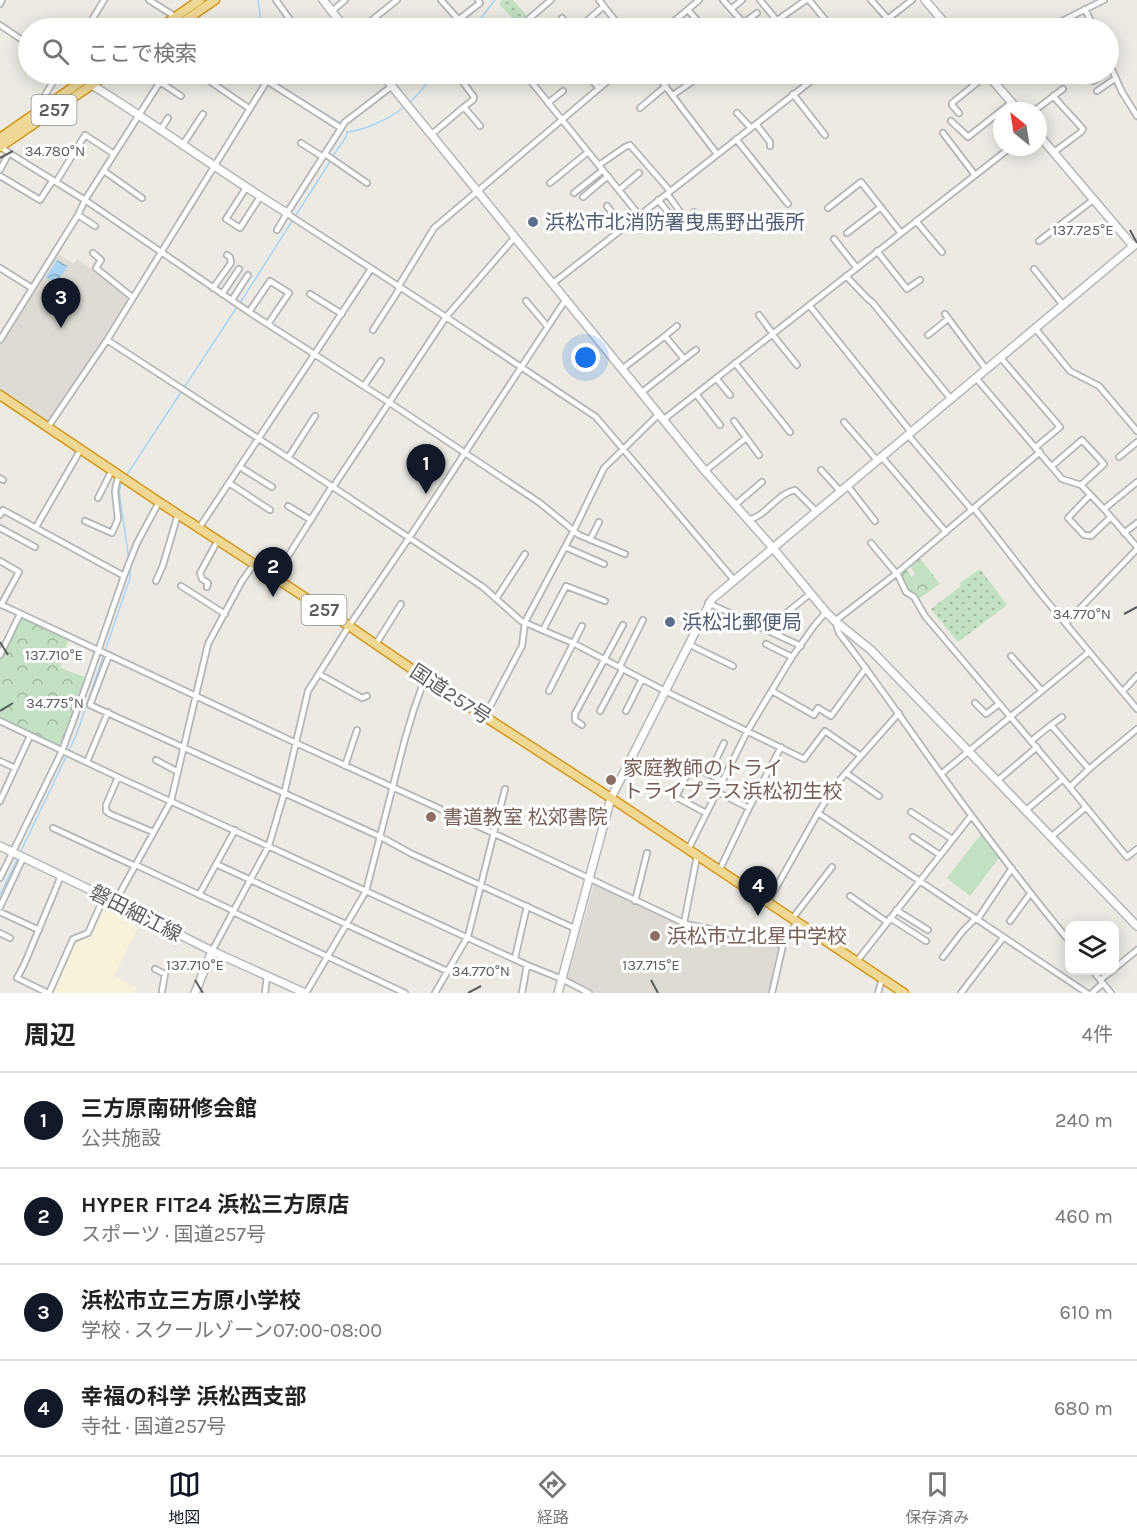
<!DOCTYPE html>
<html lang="ja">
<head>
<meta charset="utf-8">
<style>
  body { margin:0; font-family:Karla,"Noto Sans JP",sans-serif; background:#f2f2f2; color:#222 }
  .controls { position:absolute; right:18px; bottom:18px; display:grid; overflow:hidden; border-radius:12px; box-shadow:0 3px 15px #0003 }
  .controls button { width:54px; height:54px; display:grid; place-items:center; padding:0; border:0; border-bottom:2px solid #e0e0e0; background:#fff; color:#222; font:30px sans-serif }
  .compass { position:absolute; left:993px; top:102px; width:54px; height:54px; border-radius:50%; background:#fff; box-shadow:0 3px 15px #0003; rotate:330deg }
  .you { position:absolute; left:586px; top:358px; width:21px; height:21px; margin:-15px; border:4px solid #fff; border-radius:50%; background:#1a73e8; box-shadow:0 0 0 9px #1a73e833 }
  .badge { display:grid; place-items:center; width:39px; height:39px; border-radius:50%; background:#111827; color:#fff; font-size:20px; font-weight:700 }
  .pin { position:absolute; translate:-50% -50px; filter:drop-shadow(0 2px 3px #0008) }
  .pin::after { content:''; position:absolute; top:32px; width:21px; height:18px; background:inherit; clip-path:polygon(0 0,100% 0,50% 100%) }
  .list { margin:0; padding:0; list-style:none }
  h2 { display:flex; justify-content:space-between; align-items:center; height:78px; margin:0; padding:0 24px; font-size:26px }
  h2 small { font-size:20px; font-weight:400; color:#767676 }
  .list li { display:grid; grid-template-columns:39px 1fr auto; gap:18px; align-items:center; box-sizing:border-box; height:96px; padding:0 24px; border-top:2px solid #e0e0e0 }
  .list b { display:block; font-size:22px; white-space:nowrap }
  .list p { margin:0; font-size:20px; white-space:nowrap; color:#767676 }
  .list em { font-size:20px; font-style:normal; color:#767676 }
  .icon { flex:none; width:33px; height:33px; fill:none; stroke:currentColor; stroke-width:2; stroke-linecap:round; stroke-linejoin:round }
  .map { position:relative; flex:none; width:1137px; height:993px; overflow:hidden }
  .search { position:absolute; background:#fff; box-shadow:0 3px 15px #0003; left:18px; right:18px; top:18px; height:66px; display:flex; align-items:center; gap:15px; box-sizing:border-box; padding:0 21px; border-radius:33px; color:#767676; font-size:22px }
  .sheet { height:462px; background:#fff }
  nav { display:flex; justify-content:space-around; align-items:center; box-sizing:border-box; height:84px; border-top:2px solid #e0e0e0; background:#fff; font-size:16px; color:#767676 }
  nav a { display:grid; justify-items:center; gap:3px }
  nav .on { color:#111827 }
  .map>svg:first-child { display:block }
  .commercial { fill:#f9f2da }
  .education { fill:#dedbd4 }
  .grass { fill:url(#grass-dots) }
  .forest { fill:url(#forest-crowns) }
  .park { fill:#c2e0c2 }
  .water { fill:url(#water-waves) }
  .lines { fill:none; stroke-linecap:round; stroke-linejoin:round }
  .stream { stroke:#aad4f4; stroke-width:1.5 }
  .street-casing { stroke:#b3b5b8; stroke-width:8 }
  .secondary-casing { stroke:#b4b7bb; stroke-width:10 }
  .highway-casing { stroke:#d3981c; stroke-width:11 }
  .street { stroke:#fff; stroke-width:4.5 }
  .secondary { stroke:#fff; stroke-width:7 }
  .highway { stroke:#efd896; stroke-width:8 }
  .ticks { fill:none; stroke:#5b5e61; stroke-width:2 }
  .service-dot { fill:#5c6f8a; stroke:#fff; stroke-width:2 }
  .education-dot { fill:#8d6e63; stroke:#fff; stroke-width:2 }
  .labels { text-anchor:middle; stroke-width:6; stroke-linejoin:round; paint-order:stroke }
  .shield { fill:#fff; stroke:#8c8e90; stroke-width:1.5 }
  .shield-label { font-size:18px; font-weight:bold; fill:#5b5e61 }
  .service-label { font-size:20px; fill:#4e5e75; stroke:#fff; text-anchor:start }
  .street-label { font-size:20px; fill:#5b5e61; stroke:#fff }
  .education-label { font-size:20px; fill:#785e54; stroke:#fff; text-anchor:start }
  .ticks-label { font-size:15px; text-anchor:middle; fill:#5b5e61; stroke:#fff; stroke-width:6; stroke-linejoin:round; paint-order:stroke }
</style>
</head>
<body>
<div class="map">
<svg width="1137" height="993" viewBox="0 0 1137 993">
  <defs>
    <pattern id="grass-dots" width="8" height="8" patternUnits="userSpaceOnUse" patternTransform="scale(1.5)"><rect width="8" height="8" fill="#c2e0c2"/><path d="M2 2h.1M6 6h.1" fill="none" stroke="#a1b9a1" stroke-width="1.8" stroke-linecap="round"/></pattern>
    <pattern id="forest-crowns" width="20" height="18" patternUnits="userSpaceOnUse" patternTransform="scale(1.5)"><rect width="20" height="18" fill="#c2e0c2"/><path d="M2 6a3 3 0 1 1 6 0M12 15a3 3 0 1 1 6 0" fill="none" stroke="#a1b9a1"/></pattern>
    <pattern id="water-waves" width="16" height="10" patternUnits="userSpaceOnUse" patternTransform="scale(1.5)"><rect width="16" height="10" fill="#aad4f4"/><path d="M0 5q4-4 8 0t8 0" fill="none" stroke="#8dafc9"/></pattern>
  </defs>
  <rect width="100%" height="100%" fill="#eceae3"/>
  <path class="commercial" d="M106,905L141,921L114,976L137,988L135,993H54L75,943L92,936Z"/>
  <path class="education" d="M56,253L74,264L77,259L130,296L103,342L48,423L0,391V346Z
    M594,885L685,926L778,947L769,993H595L567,979Z"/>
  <path class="grass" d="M502,0H513L527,16L518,24L499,4Z
    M980,569L1007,605L958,642L931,609L961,586L960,583Z"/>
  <path class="forest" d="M919,557L940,584L918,599L908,591L900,573L905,568L912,577L915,574L909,565Z
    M21,617L68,640L60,668L85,677L60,746L0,718V659Z"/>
  <path class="park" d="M981,834L999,858L970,896L947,878Z"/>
  <path class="water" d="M57,260L68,266L56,284L46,277Z"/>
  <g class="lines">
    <path class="stream" d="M258,0L262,28
      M473,28L495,0
      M272,81L340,123L341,122
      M410,102L419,93L435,74
      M333,156L346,137L347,132C366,130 389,119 404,107
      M240,303L331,160
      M126,476L237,307
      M122,482L119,491L129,560
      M69,750L76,736L130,578V568
      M20,853L67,755
      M0,895L18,858"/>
    <defs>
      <path id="street" d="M149,0L176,17
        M276,0L296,28
        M441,0L466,28
        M599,0L621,28
        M723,0L748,28
        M760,0L783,28
        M809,0L832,28
        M871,0L888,19
        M0,4L2,0
        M731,9L742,0
        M1085,9L1094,28
        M688,10L704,28
        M332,11L345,0
        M562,18L570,28
        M458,20L480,3L478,0
        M183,23L192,28
        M743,23L757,13
        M0,25L28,44
        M87,28L104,0
        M362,28L397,0
        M518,28L551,0
        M584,28L582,25L604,6
        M666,28L699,0
        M766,28L806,0
        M876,28L912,0
        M1048,28L1104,0
        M1108,61L1122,92L1137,116
        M74,74L85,80
        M256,74L341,128
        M330,74H331
        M525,74L639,215
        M586,74L599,88
        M656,74L717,154
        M208,80L250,109
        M462,81L474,97L473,100L464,107
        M1093,81L1104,74
        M160,82L181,96
        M531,82L541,74
        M1097,91L1116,78
        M793,94L825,135
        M673,95L703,74
        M1053,96L1083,129L1081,132L1054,152
        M42,100L58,74
        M548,103L563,91
        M640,108L666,86
        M1034,111L1063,89
        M737,113L751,128
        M959,113L952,105V103L988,74
        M951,121L968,137L1011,103
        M756,124L770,142V146
        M160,131L168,118
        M943,133L975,175
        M432,134L464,107L480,126
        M736,139L788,204
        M301,143L323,157
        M182,146L203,114
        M1,147L9,153L85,200L249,312L390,403L540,503L579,535L625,554
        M325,154L367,183
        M599,165L625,147L630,145L670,191
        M0,170L9,153
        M104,171L142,198
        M0,176L40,200L53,180
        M56,182L85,135L114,154
        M550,183L588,152
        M246,188L226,219L240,228L260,197
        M619,190L639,173
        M574,193L603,170
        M667,194C675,204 681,214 690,224L698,218L694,212
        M583,197L608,176
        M658,200L679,225
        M607,206L624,228
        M828,208L861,182L901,233
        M287,213L292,217L446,317L596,417L734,580
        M78,215L95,226
        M916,221L942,252
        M277,230L287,213L345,122L392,86
        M847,233L881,207
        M834,239L857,268
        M1039,241L1093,200
        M877,251L907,289L920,280
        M93,253L101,260L96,268L132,297
        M0,268L32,288
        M1034,269L1063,305
        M846,276L868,299L872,302L951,399
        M552,284L820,74
        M398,287L434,228L616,74
        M213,288L231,263L230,257L227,255
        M222,294L239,269
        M310,294L342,314
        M232,300L248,275
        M526,301L547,326
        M809,305L911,432
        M249,312L270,281L289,293L268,324
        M945,314L986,369
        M759,315L773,334
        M1035,328L1070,371L1099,386L1137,431
        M373,330L400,288
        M772,334L797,365
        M928,335L948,319
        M665,336L677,326
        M0,340L78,215L85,200L165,74
        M107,340L333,487L483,587L521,621L573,643L665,691L804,759L825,731L861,756
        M1000,357L1060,427L1036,447
        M684,359L696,350
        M735,363L790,432
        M622,369L665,336L684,359L641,393
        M716,378L730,395
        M976,378L1062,479L1081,485L1104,509L1137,547
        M364,386L381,361
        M696,394L720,425
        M663,420L1011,147
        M734,421L759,455
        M844,422L877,460
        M48,427L107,340L267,81L275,74
        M908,435L972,510
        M1040,452L897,573L835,621L839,633C885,692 926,755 971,815C1003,858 1036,901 1070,942
        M881,456L946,532
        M1119,457L1137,442
        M288,458L315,416
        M1052,466L1082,440L1104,464L1081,485
        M240,467L272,487
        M821,470L840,491
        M705,471L746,438
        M0,478L3,480
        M229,483L270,510
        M847,485L875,521
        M333,487L446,317L515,237
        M1090,495L1068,518L1084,535L1091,536L1111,517
        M98,498L112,470
        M735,505L762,482
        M288,506L311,520
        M974,508L1041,594L1137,709
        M1104,509L1137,482
        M0,515L3,510L124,576L87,683L62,751L0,878
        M748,520C767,516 776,494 795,490L816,511
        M85,521L112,533L118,519L115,492L116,485L119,475
        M36,527L81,449
        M0,528L35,547
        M199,528L371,269
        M1124,533L1137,523
        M590,540L599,522
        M871,543L896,573
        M565,547L604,564
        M0,561L19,572L1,605
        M897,573L906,592L914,597L925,616L1063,779L1127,857L1137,849
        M124,576L137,543L159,502
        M275,577L332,486
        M156,581L163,565L178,514
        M181,586L225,614
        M207,587L208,583L202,579L200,573L218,540
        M496,599L525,554
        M708,603L801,646
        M0,604L296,743L493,833L686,924L783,945
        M1066,623L1137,549
        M543,630L566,586L605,601
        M765,630L811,593
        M376,644L401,604
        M688,644L733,666
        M766,644L792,657
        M0,655L20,614
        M109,655L90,705L381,837L412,854L576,929
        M1011,656L1042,691
        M620,666L643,620
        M319,674L362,698L367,696
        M549,691L582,626
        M772,691L814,715L818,708L831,716L866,668
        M1123,691L1137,676
        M975,703L986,714L999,704
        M600,711L623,668
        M626,711L642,679
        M485,716L522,646L525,622L574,530L604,468L659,414
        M0,721L122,779L527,965L562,979L589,993
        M582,725L575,720V714L623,625
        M1051,725L1062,717
        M1031,741L1051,725L1089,769L1070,787
        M156,760L178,772
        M0,761L15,768
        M87,762L108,712
        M345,766L357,730
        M1089,769L1137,729
        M846,773L879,796
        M709,774L724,743
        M941,774L1089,652
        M118,777L106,805V811L110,814L153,832
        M997,781L1037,747
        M717,792L749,808
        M0,801L30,736
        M1025,811L1063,779
        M911,812L952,839
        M706,813L676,797L691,766L723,781
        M818,813L1087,993
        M53,828L135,866
        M913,837L940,855
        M1051,837L1086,807
        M688,850L748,730L792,657L814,626L826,612
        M216,864L447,971
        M136,865L234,911
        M719,871L749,808L781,747
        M199,895L235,830
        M850,896L887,922
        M635,901L647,853
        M115,902L171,801L208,644L242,581L254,564
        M768,902L818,813L837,783L899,713
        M0,907L23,858
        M896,910L928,930
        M0,912L39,930
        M233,912L405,993
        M890,918L926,941
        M792,919L832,867
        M977,920L1012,868
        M1010,921L1030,894
        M684,923L697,856
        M0,933L10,938
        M212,951L269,845L284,794L308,691L349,626L409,538L566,299
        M943,957L962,932L975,919
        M515,958L527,906
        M857,961L971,816
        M155,969L165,974L162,991
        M1114,969L1137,950
        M1092,970L1111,993
        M1100,980L1113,970
        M48,993L17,978L24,965L61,876
        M49,993L73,939L88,933L104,897
        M265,993L267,976
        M306,993L366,891L405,739L414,709L425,678
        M435,993L468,936L505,789
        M522,993L527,965
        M772,993L783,945L797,922
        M878,993L882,979
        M961,993L1003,938
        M1092,993L1103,983"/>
      <path id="secondary" d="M323,0L345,28
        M925,0L949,28
        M382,74L705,471L773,548L826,612L835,621L871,650L1137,926
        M987,74L1019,111
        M92,85C158,126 220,172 287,213
        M1038,134L1133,246
        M0,846L115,902L212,951L305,993
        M195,993L212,951
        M558,993L611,798L712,599L1137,243"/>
      <path id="highway" d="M159,28L200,0
        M174,28L215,0
        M0,138L92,74
        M0,147L108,74
        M0,395L159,502L349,626L425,678L611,798L904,993"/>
    </defs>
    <use href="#street" class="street-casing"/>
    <use href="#secondary" class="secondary-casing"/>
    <use href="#highway" class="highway-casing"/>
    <use href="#street" class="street"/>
    <use href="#secondary" class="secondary"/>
    <use href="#highway" class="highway"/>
  </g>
  <path class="ticks" d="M0,158L13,151M1130,230L1137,243M1124,614L1137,607M0,642L8,655M0,711L13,703M195,980L203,993M651,980L658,993M468,993L481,986"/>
  <g class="service-dot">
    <circle cx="533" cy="222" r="6"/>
    <circle cx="670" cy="622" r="6"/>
  </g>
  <g class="education-dot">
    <circle cx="611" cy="780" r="6"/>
    <circle cx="431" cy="817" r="6"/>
    <circle cx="655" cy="936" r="6"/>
  </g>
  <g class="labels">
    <g class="shield">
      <rect x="31.5" y="95" width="45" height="30" rx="4.5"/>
      <rect x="301.5" y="595" width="45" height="30" rx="4.5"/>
    </g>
    <g class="shield-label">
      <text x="54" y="116">257</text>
      <text x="324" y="616">257</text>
    </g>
    <g class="service-label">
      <text x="545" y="229">浜松市北消防署曳馬野出張所</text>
      <text x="682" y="629">浜松北郵便局</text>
    </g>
    <g class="street-label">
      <text transform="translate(451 694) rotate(33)" y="7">国道257号</text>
      <text transform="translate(136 913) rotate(27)" y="7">磐田細江線</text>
    </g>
    <g class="education-label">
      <text x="623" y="775">家庭教師のトライ<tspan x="623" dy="23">トライプラス浜松初生校</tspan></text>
      <text x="443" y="824">書道教室 松郊書院</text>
      <text x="667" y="943">浜松市立北星中学校</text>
    </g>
  </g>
  <g class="ticks-label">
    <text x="55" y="156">34.780°N</text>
    <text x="1083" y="235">137.725°E</text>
    <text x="1082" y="619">34.770°N</text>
    <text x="54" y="660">137.710°E</text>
    <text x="55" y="708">34.775°N</text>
    <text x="195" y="970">137.710°E</text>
    <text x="651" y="970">137.715°E</text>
    <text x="481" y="976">34.770°N</text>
  </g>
</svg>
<div class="controls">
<button><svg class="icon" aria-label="layers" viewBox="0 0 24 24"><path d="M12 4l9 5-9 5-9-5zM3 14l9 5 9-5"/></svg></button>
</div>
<svg class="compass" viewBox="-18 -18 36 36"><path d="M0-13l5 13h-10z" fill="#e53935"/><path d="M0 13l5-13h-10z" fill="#767676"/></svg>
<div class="you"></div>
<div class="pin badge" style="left:426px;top:494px">1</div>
<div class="pin badge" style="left:273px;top:597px">2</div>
<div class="pin badge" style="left:61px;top:328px">3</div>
<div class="pin badge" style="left:758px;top:916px">4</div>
<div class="search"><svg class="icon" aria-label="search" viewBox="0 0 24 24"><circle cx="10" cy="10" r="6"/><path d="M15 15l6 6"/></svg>ここで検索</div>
</div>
<section class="sheet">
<h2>周辺<small>4件</small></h2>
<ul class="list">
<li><span class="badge">1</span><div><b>三方原南研修会館</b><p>公共施設</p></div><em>240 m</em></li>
<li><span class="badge">2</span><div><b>HYPER FIT24 浜松三方原店</b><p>スポーツ · 国道257号</p></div><em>460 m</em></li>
<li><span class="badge">3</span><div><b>浜松市立三方原小学校</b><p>学校 · スクールゾーン07:00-08:00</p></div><em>610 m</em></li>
<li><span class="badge">4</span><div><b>幸福の科学 浜松西支部</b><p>寺社 · 国道257号</p></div><em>680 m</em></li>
</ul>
</section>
<nav>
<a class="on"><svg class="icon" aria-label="map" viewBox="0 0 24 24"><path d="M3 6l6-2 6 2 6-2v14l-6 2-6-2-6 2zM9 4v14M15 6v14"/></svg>地図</a>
<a><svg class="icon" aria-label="directions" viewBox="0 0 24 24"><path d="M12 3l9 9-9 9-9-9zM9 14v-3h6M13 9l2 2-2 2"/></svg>経路</a>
<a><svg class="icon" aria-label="saved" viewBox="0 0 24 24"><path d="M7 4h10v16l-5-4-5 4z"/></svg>保存済み</a>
</nav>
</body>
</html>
